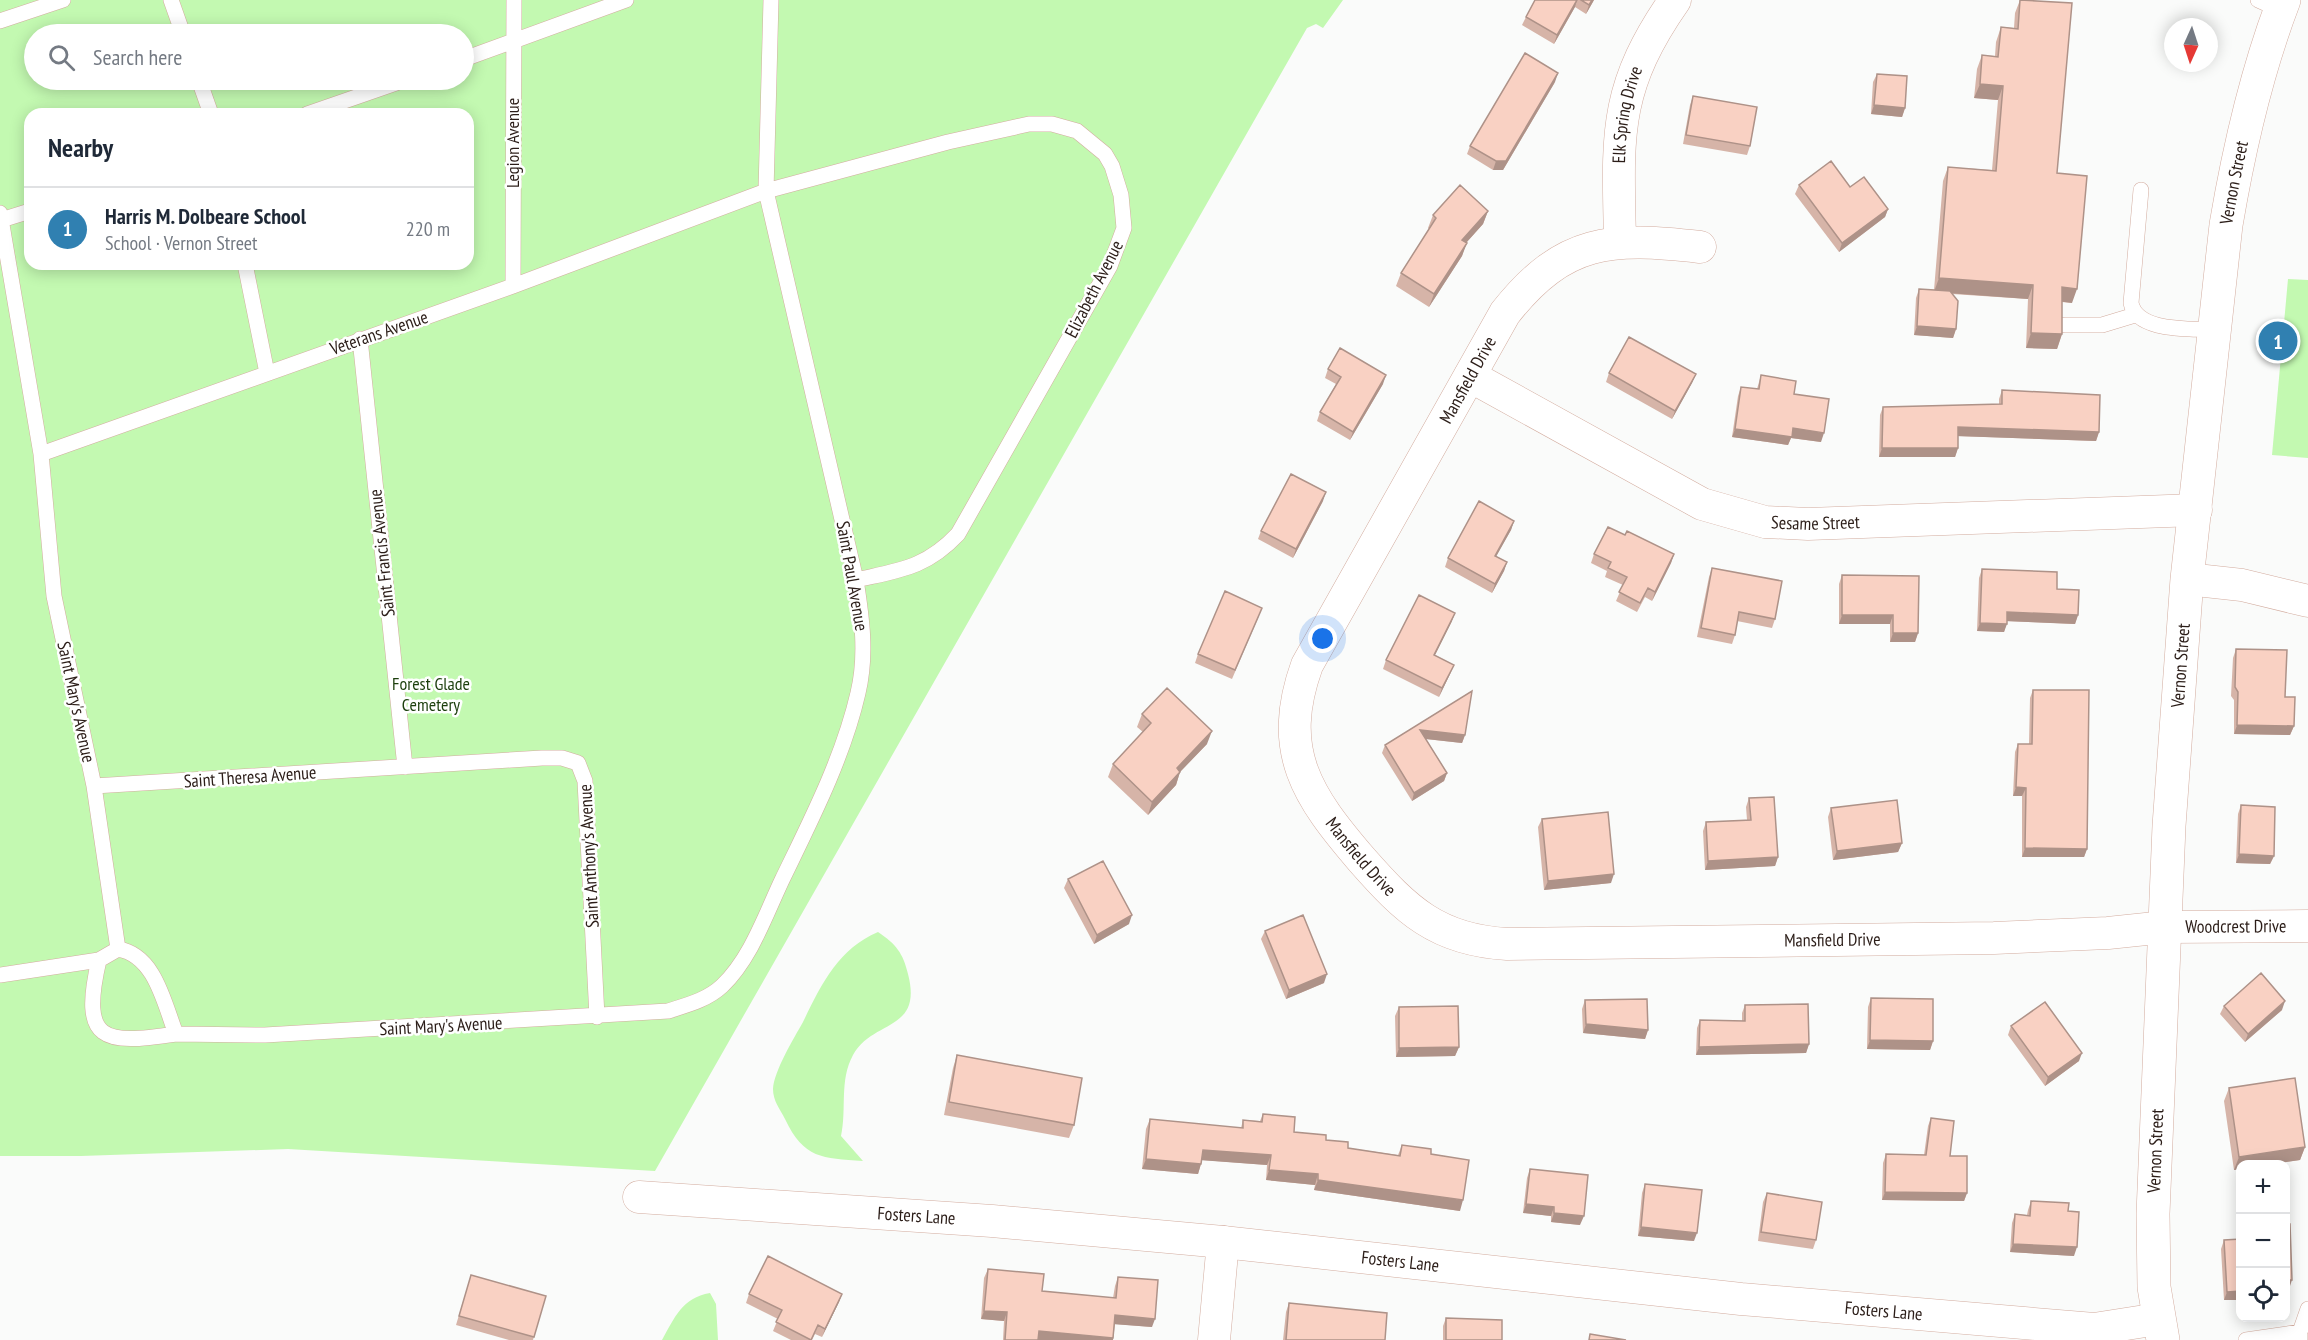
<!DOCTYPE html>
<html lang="en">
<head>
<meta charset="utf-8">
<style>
  body { margin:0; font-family:"PT Sans Narrow",sans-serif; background:#f2f2f3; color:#1f2937 }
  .controls { position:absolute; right:18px; bottom:18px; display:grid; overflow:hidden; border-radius:12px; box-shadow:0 3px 15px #0003 }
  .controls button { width:54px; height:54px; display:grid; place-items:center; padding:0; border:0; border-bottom:2px solid #e0e1e3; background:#fff; color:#1f2937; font:30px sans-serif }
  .compass { position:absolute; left:2164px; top:18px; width:54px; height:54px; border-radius:50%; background:#fff; box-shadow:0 3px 15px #0003; rotate:183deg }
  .you { position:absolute; left:1323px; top:639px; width:21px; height:21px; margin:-15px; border:4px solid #fff; border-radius:50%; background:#1a73e8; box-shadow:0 0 0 9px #1a73e833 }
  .badge { display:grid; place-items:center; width:39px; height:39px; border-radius:50%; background:#3080b1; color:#fff; font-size:20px; font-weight:700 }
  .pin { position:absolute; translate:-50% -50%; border:3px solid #fff; box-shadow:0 2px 6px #0006 }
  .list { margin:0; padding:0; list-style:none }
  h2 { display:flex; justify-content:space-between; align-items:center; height:78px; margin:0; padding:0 24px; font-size:26px }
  h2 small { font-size:20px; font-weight:400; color:#747a83 }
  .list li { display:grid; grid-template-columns:39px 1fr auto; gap:18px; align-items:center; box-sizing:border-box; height:84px; padding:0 24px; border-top:2px solid #e0e1e3 }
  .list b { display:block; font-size:22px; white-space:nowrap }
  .list p { margin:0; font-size:20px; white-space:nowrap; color:#747a83 }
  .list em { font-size:20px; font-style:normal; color:#747a83 }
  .icon { flex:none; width:33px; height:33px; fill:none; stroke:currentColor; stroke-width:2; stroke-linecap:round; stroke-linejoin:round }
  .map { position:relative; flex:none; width:2308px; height:1340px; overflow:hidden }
  .search { position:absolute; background:#fff; box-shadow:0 3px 15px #0003; left:24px; top:24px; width:450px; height:66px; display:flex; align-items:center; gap:15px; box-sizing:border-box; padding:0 21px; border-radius:33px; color:#747a83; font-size:22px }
  .panel { position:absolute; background:#fff; box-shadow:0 3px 15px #0003; left:24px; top:108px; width:450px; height:162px; border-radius:18px }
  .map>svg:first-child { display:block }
  .green { fill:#c3f9b1; fill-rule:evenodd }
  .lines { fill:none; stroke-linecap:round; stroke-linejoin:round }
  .lane-casing { stroke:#d3ac9f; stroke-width:16 }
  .street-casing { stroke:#d3ac9f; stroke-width:33 }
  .secondary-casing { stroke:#d3ac9f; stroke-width:34 }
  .lane { stroke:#fff; stroke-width:15 }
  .street { stroke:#fff; stroke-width:32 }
  .secondary { stroke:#fff; stroke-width:33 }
  .wall { fill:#d6b4a8 }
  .shaded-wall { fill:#ae9288 }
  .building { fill:#f9d1c3; stroke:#ae9288; stroke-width:1.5 }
  .labels { text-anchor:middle; stroke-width:5; stroke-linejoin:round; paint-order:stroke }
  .street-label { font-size:18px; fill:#2b1d18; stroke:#fff }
  .park-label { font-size:18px; fill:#1c3f0d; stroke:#fff }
</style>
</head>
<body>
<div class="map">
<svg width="2308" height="1340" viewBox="0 0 2308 1340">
  <rect width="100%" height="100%" fill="#fafbfa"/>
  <path class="green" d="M0,0H1343L1323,28L1316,24L1307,28L655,1171L288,1149L81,1156H0ZM34,34H464V80H34ZM30,114H468V264H30Z
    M2288,279L2308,280V458L2272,455Z
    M878,932C896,944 903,953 908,974C923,1032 873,1019 853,1055C839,1081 847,1109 841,1136L863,1161C822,1158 804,1159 785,1119C780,1109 773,1101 773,1089C774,1071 794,1038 803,1022C821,985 838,949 878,932Z
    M710,1293L716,1304L718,1340H662C675,1317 682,1298 710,1293Z"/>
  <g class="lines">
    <defs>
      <path id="lane" d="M171,0L183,34
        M2258,0L2280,10
        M0,21L63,0
        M464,59L626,0
        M199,80L211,114
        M307,114L405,80
        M2141,190L2131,303C2137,333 2192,328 2216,330
        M0,213L41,454L54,596L94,786L118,949
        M1,220L30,211
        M245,264L267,373
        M513,286L514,0
        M2065,325H2102L2135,315
        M360,339L405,767
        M41,454L513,286L766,191L948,142L1029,124H1052L1077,131L1105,154L1112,166L1121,195L1124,228L1110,266L958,534C926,568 900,570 856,580
        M94,786L542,758H562L578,763L585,781L597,1017
        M118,949C155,955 164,1003 176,1034C103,1045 80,1042 99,960Z
        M0,975L99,960
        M176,1034L265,1035L668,1011C687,1005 707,1000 722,986C751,958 765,916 782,880C811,820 843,758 858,693C867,655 862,618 856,580L766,191L771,0
        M2246,1340L2300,1332
        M2300,1340V1332L2308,1309"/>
      <g id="street">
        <path id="s1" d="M1620,242C1618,137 1612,90 1675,0"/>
        <path id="s2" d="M1700,247C1611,237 1564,238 1505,313L1307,665C1276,751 1307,796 1362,860C1406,910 1437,940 1507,944L1994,938L2108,933L2165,927L2308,926"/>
        <path id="s3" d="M1470,376L1702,504L1765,522L1808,524L2196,510"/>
        <path d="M2187,579L2242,585L2308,601"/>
        <path id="s4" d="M639,1197L992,1221L1223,1242L1741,1299L2094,1329L2158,1319"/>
        <path d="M1214,1340L1223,1242"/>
      </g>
      <g id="secondary">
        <path id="s5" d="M2163,1340L2154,1287L2153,1214L2169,826L2187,579L2226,225C2239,148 2256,73 2284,0"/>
      </g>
    </defs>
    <use href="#lane" class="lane-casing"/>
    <use href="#street" class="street-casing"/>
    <use href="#secondary" class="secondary-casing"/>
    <use href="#lane" class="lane"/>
    <use href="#street" class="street"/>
    <use href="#secondary" class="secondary"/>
  </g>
  <path class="wall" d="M1535,0H1594L1586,14L1575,7L1554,44L1522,25L1526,17Z
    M2020,0L2057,173L2072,303L2062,302V334L2057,349L2026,348L2028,299L1952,294L1956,329L1953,338L1914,335L1916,298L1919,289L1934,290L1943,181L1948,167L1992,170L1998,100L1974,98L1977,69L1982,55L1995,56L1996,42L2001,27L2014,28L2015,13Z
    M1877,74L1905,108L1902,117L1871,114L1873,82Z
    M1555,82L1503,170H1493L1467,154L1470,146Z
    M1693,96L1750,146L1747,155L1683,144L1690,105Z
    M1799,185L1850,187L1888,209L1885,217L1839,252L1795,194Z
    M1488,211L1483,224L1466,243L1462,256L1429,307L1396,286L1401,273L1429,229L1428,228L1433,215Z
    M1328,369L1383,384L1350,440L1317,421L1320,412L1336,384L1325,378Z
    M1609,373L1696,374L1692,383L1672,419L1606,382Z
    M1761,375L1794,394L1821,442L1791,438L1788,445L1732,437L1738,396L1741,387L1757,389Z
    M2002,390L2099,432L2096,441L1958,436V448L1955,457H1879L1880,415L1883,407L1999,404V399Z
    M1323,501L1293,558L1258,539L1261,531Z
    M1514,521L1511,530L1496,556L1507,562L1504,571L1492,593L1445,567L1448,558Z
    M1625,535L1674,554L1671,563L1652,601L1645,597L1637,612L1616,601L1623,585L1605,577L1607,571L1591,563L1594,554Z
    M1712,568L1775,619L1772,628L1737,621L1735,635L1732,644L1697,637L1709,577Z
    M1982,569L2057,589L2078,615L2075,624L2007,621L2004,632L1977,631L1979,578Z
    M1842,575L1918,633L1915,642H1890V624H1839V584Z
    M1259,616L1232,679L1195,663L1198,654Z
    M1452,621L1435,655L1454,665L1450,674L1439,697L1383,669L1386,660Z
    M2236,649L2285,697L2294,726L2290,735L2234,734V700L2231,696L2233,658Z
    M2033,690L2087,849L2084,857H2022V796H2013L2015,752L2018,744H2029L2030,698Z
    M1472,691L1465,735L1462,743L1426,739L1447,773L1444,781L1412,801L1382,753L1385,745Z
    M1142,714L1207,744L1180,772L1176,785L1148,815L1108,777L1113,764L1143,732L1137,727Z
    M1749,798L1778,857L1775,866L1705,870L1703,831L1706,822L1747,820L1746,807Z
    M2241,805L2274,856L2270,864L2236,863L2238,814Z
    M1831,808L1902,843L1898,852L1833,860L1828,817Z
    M1542,819L1611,883L1544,890L1538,827Z
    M1068,879L1129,924L1094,944L1064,888Z
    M1265,931L1324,983L1286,999L1261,939Z
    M1871,998L1933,1041L1930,1050L1867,1049L1868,1007Z
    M1585,1000L1648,1030L1645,1039L1583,1033L1582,1009Z
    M1745,1005L1809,1044L1806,1053L1696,1055L1697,1028L1700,1020L1742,1021V1013Z
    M2224,1006L2282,1010L2245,1042L2220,1014Z
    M1399,1007L1459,1047L1455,1056L1396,1057L1395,1016Z
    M2011,1026L2079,1061L2045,1086L2008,1035Z
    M957,1055L1074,1125L1069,1138L944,1115L953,1068Z
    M2229,1088L2305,1147L2300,1160L2234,1170L2224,1101Z
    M1263,1114L1294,1132L1326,1140L1348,1148L1398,1155L1402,1145L1431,1154L1460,1211L1314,1190L1315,1185L1266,1180L1267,1165L1202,1160L1198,1174L1142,1169L1146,1129L1150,1119L1241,1128L1243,1120L1260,1121Z
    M1931,1118L1967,1193L1964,1201L1882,1200L1883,1163L1886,1154L1924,1155L1928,1126Z
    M1530,1169L1580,1225L1551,1222V1216L1523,1213L1527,1178Z
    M1645,1184L1694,1241L1638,1236L1642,1193Z
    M1767,1193L1816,1240L1813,1249L1758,1241L1763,1202Z
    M2031,1201L2068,1211L2074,1256L2010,1252L2012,1223L2015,1214L2027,1215L2028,1210Z
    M2241,1228V1300H2224L2221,1249L2224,1240L2238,1239V1235Z
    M988,1269L1042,1291L1113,1298L1115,1286L1118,1277L1152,1327L1115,1324L1113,1340H1003L1004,1321L981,1319L984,1278Z
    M471,1275L546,1296L533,1340H509L456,1325Z
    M749,1294H842L839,1302L822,1337L815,1334L812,1340H791L773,1331L778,1319L746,1303Z
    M1289,1303L1385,1340H1283L1286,1312Z
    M1446,1318L1502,1340H1443V1326Z"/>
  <path class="shaded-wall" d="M1577,0L1575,7L1554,44L1557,35Z
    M1592,0H1594L1586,14L1589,5Z
    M1558,73L1555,82L1503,170H1493L1496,161Z
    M1980,84L2003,86L1998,100L1974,98Z
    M1874,105L1905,108L1902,117L1871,114Z
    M1888,209L1885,217L1839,252L1842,243Z
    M1488,211L1483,224L1457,253L1462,240Z
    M1467,243L1462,256L1429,307L1434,294Z
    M1939,278L2033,285L2028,299L1934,292Z
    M2062,287L2077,289L2072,303L2057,301Z
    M1917,326L1956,329L1953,338L1914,335Z
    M2031,333L2062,334L2057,349L2026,348Z
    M1696,374L1692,383L1672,419L1675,411Z
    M1386,375L1383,384L1350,440L1353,432Z
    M1958,427L2099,432L2096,441L1955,436Z
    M1793,428L1824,433L1821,442L1791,438L1788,445L1732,437L1735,429Z
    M1882,448H1958L1955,457H1879Z
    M1326,492L1323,501L1293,558L1296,549Z
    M1514,521L1511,530L1492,564L1495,556Z
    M1674,554L1671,563L1652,601L1655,592Z
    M1507,562L1504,571L1492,593L1495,584Z
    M2007,612L2078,615L2075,624L2004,621Z
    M1455,613L1452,621L1431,663L1434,655Z
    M1842,615H1893L1890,624H1839Z
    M1980,623L2007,624L2004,632L1977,631Z
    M1893,633H1918L1915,642H1890Z
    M1454,665L1450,674L1439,697L1442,688Z
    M2237,725L2294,726L2290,735L2234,734Z
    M1420,730L1465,735L1462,743L1417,738Z
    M1212,731L1207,744L1180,772L1176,785L1148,815L1152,802L1177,768Z
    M1447,773L1444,781L1412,801L1414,793Z
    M2016,787L2026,788L2022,796H2013Z
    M1902,843L1898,852L1833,860L1837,851Z
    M2025,848L2087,849L2084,857H2022Z
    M2239,854L2274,856L2270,864L2236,863Z
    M1778,857L1775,866L1705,870L1708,861Z
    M1614,874L1611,883L1544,890L1548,881Z
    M1132,915L1129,924L1094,944L1097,935Z
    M1327,974L1324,983L1286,999L1289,990Z
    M2285,1001L2282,1010L2245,1042L2248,1034Z
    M1586,1024L1648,1030L1645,1039L1583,1033Z
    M1870,1040L1933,1041L1930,1050L1867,1049Z
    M1809,1044L1806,1053L1696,1055L1699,1047Z
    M1459,1047L1455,1056L1396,1057L1399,1048Z
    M2082,1053L2079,1061L2045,1086L2048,1077Z
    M2305,1147L2300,1160L2272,1164H2241V1169L2234,1170L2239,1157Z
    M1203,1150L1271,1155L1267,1165L1199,1160Z
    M1146,1159L1201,1164L1198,1174L1142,1169Z
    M1269,1170L1318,1174L1315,1185L1266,1180Z
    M1318,1180L1463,1200L1460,1211L1314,1190Z
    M1885,1192L1967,1193L1964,1201L1882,1200Z
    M1526,1204L1554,1207L1551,1216L1523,1213Z
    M1554,1213L1584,1216L1580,1225L1551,1222Z
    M1641,1227L1697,1233L1694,1241L1638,1236Z
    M2013,1244L2077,1247L2074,1256L2010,1252Z
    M2286,1280H2292L2289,1289H2286Z
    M2241,1291V1300H2224L2227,1292Z
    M842,1294L839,1302L822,1337L825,1329Z
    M984,1311L1007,1312L1004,1321L981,1319Z
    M1115,1315L1155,1319L1152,1327L1112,1324Z
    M1039,1331L1113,1338V1340H1035Z"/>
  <path class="building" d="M1535,0H1577L1557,35L1526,17Z
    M1581,0H1592L1589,5Z
    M2020,0L2072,3L2057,173L2087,176L2077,289L2062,287V334L2031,333L2033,285L1939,278L1948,167L1996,171L2003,86L1980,84L1982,55L1998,57L2001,27L2018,29Z
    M1525,53L1558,73L1506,161H1496L1470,146Z
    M1877,74L1907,76L1905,108L1874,105Z
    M1693,96L1757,107L1750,146L1686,135Z
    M1831,161L1850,187L1864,177L1888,209L1842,243L1799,185Z
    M1460,185L1488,211L1462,240L1467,243L1434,294L1401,273L1436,218L1433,215Z
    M1919,289L1950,291L1958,301L1956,329L1917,326Z
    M1629,337L1696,374L1675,411L1609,373Z
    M1340,348L1386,375L1353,432L1320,412L1341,377L1328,369Z
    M1761,375L1796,381L1794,394L1829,399L1824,433L1793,428L1792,437L1735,429L1741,387L1759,389Z
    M2002,390L2100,395L2099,432L1958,427V448H1882L1883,407L2002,404Z
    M1291,474L1326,492L1296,549L1261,531Z
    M1479,501L1514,521L1495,556L1507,562L1495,584L1448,558Z
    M1608,527L1625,535L1627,531L1674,554L1655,592L1648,588L1640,603L1619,592L1627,577L1608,568L1611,562L1594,554Z
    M1712,568L1782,581L1775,619L1739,612L1735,635L1701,628Z
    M1982,569L2057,572V589L2079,590L2078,615L2007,612V624L1980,623Z
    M1842,575L1919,576L1918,633H1893V615H1842Z
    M1225,591L1262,608L1235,670L1198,654Z
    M1419,595L1455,613L1434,655L1454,665L1442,688L1386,660Z
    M2236,649L2287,650L2285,697H2295L2294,726L2237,725L2238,692L2235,687Z
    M1167,688L1212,731L1177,768L1180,772L1152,802L1113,764L1151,723L1142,714Z
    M2033,690H2089L2087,849L2025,848L2026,788L2016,787L2018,744H2032Z
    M1472,691L1465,735L1420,730L1447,773L1414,793L1385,745Z
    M1774,797L1778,857L1708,861L1706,822L1751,820L1749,798Z
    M1897,800L1902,843L1837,851L1831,808Z
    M2241,805L2275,807L2274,856L2239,854Z
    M1608,812L1614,874L1548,881L1542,819Z
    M1103,861L1132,915L1097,935L1068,879Z
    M1303,915L1327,974L1289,990L1265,931Z
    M2261,973L2285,1001L2248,1034L2224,1006Z
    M1871,998L1933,999V1041L1870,1040Z
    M1647,999L1648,1030L1586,1024L1585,1000Z
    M2045,1002L2082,1053L2048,1077L2011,1026Z
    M1808,1004L1809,1044L1699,1047L1700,1020L1745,1021V1005Z
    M1458,1006L1459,1047L1399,1048V1007Z
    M957,1055L1082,1078L1074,1125L949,1102Z
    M2295,1078L2305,1147L2239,1157L2229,1088Z
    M1263,1114L1295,1117L1294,1132L1326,1135V1140L1348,1142V1148L1400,1156L1402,1145L1431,1149V1154L1469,1160L1463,1200L1318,1180V1174L1269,1170L1271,1155L1203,1150L1201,1164L1146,1159L1150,1119L1243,1128V1120L1262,1122Z
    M1931,1118L1954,1121L1950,1156H1967V1193L1885,1192L1886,1154L1926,1155Z
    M1530,1169L1588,1175L1584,1216L1554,1213V1207L1526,1204Z
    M1645,1184L1702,1190L1697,1233L1641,1227Z
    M1767,1193L1822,1202L1816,1240L1761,1232Z
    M2031,1201L2069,1203L2068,1211L2079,1212L2077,1247L2013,1244L2015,1214L2030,1216Z
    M2286,1224H2290L2292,1280H2286Z
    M2241,1239V1291L2227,1292L2224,1240Z
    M768,1256L842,1294L825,1329L818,1325L811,1340L776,1322L782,1310L749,1294Z
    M988,1269L1044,1274L1042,1291L1116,1298L1118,1277L1158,1280L1155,1319L1115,1315L1113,1338L1039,1331L1038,1340H1005L1007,1312L984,1311Z
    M471,1275L546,1296L534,1337L459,1316Z
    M1289,1303L1387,1313L1385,1340H1286Z
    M1446,1318L1502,1320V1340H1446Z
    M1590,1334L1626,1340H1589Z"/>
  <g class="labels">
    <g class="street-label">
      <text dy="6" stroke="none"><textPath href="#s1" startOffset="128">Elk Spring Drive</textPath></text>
      <text transform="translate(513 143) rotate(-90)" y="6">Legion Avenue</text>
      <text dy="6" stroke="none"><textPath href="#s5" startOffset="1162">Vernon Street</textPath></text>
      <text transform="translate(1094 289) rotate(-63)" y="6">Elizabeth Avenue</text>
      <text transform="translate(379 333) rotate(-19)" y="6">Veterans Avenue</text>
      <text transform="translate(1468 380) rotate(-61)" y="6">Mansfield Drive</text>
      <text dy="6" stroke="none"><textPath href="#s3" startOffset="381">Sesame Street</textPath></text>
      <text transform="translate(382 553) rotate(-96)" y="6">Saint Francis Avenue</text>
      <text transform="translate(852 576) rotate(80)" y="6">Saint Paul Avenue</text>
      <text dy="6" stroke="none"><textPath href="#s5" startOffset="676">Vernon Street</textPath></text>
      <text transform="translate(76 702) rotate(78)" y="6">Saint Mary's Avenue</text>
      <text transform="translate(250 777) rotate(-4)" y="6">Saint Theresa Avenue</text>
      <text transform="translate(589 856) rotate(-93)" y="6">Saint Anthony's Avenue</text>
      <text dy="6" stroke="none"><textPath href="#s2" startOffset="836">Mansfield Drive</textPath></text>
      <text dy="6" stroke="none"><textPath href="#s2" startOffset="1742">Woodcrest Drive</textPath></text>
      <text dy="6" stroke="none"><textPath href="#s2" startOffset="1338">Mansfield Drive</textPath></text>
      <text transform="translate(441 1026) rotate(-3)" y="6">Saint Mary's Avenue</text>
      <text dy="6" stroke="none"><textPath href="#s5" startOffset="190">Vernon Street</textPath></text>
      <text dy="6" stroke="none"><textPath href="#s4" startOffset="278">Fosters Lane</textPath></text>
      <text dy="6" stroke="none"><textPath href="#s4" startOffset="764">Fosters Lane</textPath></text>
      <text dy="6" stroke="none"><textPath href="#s4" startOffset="1250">Fosters Lane</textPath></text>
    </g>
    <g class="park-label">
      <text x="431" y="690">Forest Glade<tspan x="431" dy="21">Cemetery</tspan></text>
    </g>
  </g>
</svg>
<div class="controls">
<button>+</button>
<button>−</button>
<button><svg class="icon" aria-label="locate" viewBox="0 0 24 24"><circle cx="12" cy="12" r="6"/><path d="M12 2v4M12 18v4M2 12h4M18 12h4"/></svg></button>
</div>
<svg class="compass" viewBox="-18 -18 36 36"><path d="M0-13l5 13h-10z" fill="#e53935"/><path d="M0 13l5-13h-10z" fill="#747a83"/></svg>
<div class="you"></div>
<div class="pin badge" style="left:2278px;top:341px">1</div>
<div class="search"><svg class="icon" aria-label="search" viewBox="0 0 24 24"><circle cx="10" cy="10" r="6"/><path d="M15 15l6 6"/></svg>Search here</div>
<section class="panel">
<h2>Nearby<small></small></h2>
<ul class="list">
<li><span class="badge">1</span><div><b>Harris M. Dolbeare School</b><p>School · Vernon Street</p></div><em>220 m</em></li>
</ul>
</section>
</div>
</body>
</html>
